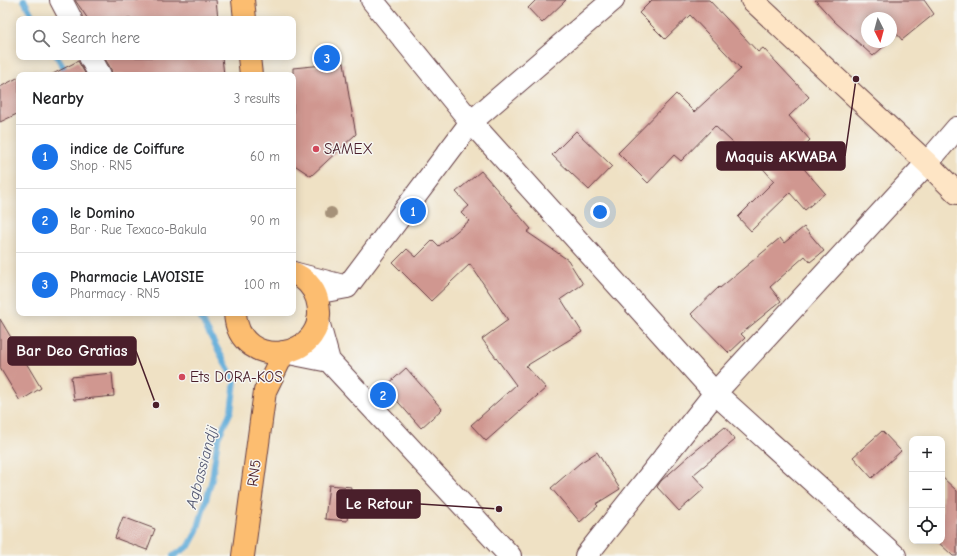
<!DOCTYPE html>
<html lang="en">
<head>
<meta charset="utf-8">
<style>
  body { margin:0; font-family:"Comic Neue",sans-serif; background:#f6f6f6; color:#202124 }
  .controls { position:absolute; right:12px; bottom:12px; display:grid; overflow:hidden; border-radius:8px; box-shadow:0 2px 10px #0003 }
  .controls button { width:36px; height:36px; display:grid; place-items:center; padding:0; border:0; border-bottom:1px solid #e0e0e0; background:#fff; color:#202124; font:20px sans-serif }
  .compass { position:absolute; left:861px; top:12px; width:36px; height:36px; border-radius:50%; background:#fff; box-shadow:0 2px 10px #0003; rotate:174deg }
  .you { position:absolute; left:600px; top:212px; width:14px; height:14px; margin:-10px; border:3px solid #fff; border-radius:50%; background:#1a73e8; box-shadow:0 0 0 6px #1a73e833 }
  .badge { display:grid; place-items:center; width:26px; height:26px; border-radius:50%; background:#1a73e8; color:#fff; font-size:13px; font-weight:700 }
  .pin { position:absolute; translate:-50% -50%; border:2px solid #fff; box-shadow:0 1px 4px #0006 }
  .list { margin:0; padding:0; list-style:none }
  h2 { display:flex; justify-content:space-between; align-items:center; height:52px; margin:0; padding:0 16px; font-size:17px }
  h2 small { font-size:13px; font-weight:400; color:#757577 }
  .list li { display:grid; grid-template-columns:26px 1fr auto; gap:12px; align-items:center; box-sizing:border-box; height:64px; padding:0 16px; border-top:1px solid #e0e0e0 }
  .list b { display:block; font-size:15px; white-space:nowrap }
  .list p { margin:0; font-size:13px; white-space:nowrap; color:#757577 }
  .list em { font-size:13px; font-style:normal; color:#757577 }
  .icon { flex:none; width:22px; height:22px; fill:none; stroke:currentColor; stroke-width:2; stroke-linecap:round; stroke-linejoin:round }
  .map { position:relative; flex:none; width:957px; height:556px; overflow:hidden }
  .search { position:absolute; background:#fff; box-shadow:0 2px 10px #0003; left:16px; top:16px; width:280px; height:44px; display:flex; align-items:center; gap:10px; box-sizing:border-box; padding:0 14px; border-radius:8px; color:#757577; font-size:15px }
  .panel { position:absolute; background:#fff; box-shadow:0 2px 10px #0003; left:16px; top:72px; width:280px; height:244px; border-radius:8px }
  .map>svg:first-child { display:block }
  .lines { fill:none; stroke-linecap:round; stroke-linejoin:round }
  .stream { stroke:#60acd9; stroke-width:6 }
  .building { fill:#d09790 }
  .minor-casing { stroke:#633c42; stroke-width:24 }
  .secondary-casing { stroke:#633c42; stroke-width:24 }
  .primary-casing { stroke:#633c42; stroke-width:24 }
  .minor { stroke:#fff; stroke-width:22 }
  .secondary { stroke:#fee5c5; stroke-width:22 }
  .primary { stroke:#fcbd6f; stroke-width:22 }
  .tree { fill:#a59179 }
  .poi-dot { fill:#d1495b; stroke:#f6f6f2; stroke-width:1.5 }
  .labels { text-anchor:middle; stroke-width:3; stroke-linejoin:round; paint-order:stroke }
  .poi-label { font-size:15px; fill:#4a1f2b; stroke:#f6f6f2; text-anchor:start }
  .street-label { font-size:15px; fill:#4a1f2b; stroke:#f6f6f2 }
  .water-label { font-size:16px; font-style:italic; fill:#535771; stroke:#f6f6f2 }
  .leader { fill:none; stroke:#4a1f2b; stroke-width:1.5 }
  .callout-dot { fill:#4a1f2b; stroke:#f6f6f2; stroke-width:1.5 }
  .callout { fill:#4a1f2b; stroke:#4a1f2b; stroke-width:1.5 }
  .callout-label { font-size:16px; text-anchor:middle; font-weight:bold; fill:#fff }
</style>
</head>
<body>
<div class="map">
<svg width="957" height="556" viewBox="0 0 957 556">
  <rect width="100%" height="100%" fill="#f6f6f2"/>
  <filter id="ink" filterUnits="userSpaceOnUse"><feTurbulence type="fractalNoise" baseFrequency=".025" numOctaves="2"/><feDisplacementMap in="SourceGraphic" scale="8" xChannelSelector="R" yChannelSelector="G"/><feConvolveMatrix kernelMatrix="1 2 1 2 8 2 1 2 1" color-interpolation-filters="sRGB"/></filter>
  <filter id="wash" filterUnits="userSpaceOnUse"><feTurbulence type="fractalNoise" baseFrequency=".012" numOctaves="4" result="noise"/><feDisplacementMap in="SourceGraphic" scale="16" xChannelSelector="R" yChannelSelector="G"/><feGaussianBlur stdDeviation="0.9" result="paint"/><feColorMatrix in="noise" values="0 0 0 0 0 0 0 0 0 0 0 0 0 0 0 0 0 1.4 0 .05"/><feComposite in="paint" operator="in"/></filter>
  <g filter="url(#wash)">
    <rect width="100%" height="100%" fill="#efe1c4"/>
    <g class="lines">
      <path class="stream" d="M24,0L34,19
        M57,57L68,75
        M173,556L189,546L197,531L212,479L218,438L231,411L235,381L198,313"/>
    </g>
    <g id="blocks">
      <path class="building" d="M75,0H216L218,19H88Z
        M536,0H566L542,23L528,8Z
        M652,0H709L758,52L763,48L809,97L789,116L810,140L793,156L825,193L805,210L790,193L751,231L738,217L774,181L751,155L749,158L715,126L681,161L674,155L648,183L618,153L676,94L694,112L741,69L690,15L665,39L639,13Z
        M815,0H924L934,14L902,40L897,34L891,40V18H867V42H889L873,56L834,21Z
        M104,57H222L224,75H112L111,69Z
        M78,61L86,75H51Z
        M344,63L349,96L356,134L311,176L293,164V68Z
        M19,77V113L0,122V87Z
        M576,131L612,166L589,190L552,155Z
        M481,171L531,229L527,232L568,260L583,284L561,299L582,332L526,366L546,388L486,441L471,425L516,385L482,339L508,320L470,264L431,301L393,263L407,249L416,257L433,240L439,246L469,221L461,213L469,206L456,192Z
        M804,227L824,251L810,262L805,256L770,287L781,301L741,334L745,338L729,353L691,314L719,287L720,288L780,238L784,243Z
        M0,319L41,388L20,401L0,368Z
        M406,368L442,409L421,428L385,387Z
        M112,373L114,396L74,400L71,377Z
        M725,427L735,440L693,475L705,488L679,511L657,487L661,481L689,456Z
        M882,431L901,451L872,478L853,457Z
        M597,452L620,489L596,504L598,506L580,522L551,488L580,463Z
        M942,477L957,491V556H953L937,541H942Z
        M329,485L351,487L347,521L325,519Z
        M123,517L155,529L147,550L115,538Z"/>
    </g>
  </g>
  <g filter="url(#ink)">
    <use href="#blocks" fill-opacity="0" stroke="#633c42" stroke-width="1"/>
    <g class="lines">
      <defs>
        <path id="minor" d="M61,0L71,19
          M372,0L471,122L715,393L895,556
          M90,57L100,75
          M293,273L347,287L315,293
          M347,287L471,122L613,0
          M318,321L329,361L510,556
          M284,352L329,361
          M586,556L715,393L927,163L957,128"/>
        <path id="secondary" d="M752,0L927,163L957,193"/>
        <path id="primary" d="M243,0L245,19
          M249,57L251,75
          M235,313C238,375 334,360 317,299C314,288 304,277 293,273
          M243,556L265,391L284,352"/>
      </defs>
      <use href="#minor" class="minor-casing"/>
      <use href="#secondary" class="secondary-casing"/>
      <use href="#primary" class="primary-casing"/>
      <use href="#minor" class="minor"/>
      <use href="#secondary" class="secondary"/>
      <use href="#primary" class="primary"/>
    </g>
    <circle class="tree" cx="331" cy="213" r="6"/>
  </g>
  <g class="poi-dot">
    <circle cx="316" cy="149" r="4"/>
    <circle cx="182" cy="377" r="4"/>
  </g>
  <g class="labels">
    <g class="poi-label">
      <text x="324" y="154">SAMEX</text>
      <text x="190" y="382">Ets DORA-KOS</text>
    </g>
    <g class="street-label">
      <text transform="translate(254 473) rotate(-82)" y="5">RN5</text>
    </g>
    <g class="water-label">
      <text transform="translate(201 467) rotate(-75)" y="6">Agbassiandji</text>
    </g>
  </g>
  <path class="leader" d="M856 79L845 156M156 405L136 351M499 509L420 504"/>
  <g class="callout-dot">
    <circle cx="856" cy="79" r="4"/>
    <circle cx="156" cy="405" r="4"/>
    <circle cx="499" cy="509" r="4"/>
  </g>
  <g class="callout">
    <rect x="717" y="142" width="128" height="28" rx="4"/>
    <rect x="8" y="337" width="128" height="28" rx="4"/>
    <rect x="337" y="490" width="83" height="28" rx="4"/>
  </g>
  <g class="callout-label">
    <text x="781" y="162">Maquis AKWABA</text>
    <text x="72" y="356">Bar Deo Gratias</text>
    <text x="379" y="509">Le Retour</text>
  </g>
</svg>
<div class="controls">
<button>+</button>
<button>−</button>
<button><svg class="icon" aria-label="locate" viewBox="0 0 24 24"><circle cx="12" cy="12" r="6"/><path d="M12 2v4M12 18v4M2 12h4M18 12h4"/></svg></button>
</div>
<svg class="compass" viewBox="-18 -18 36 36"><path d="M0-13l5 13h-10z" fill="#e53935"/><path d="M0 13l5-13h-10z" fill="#757577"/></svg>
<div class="you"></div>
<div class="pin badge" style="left:413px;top:211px">1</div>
<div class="pin badge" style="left:383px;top:395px">2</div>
<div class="pin badge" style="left:327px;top:58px">3</div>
<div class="search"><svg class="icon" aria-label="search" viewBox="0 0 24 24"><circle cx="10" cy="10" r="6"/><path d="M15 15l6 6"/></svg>Search here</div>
<section class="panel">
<h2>Nearby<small>3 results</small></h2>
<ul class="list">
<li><span class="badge">1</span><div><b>indice de Coiffure</b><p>Shop · RN5</p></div><em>60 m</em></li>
<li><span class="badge">2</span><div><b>le Domino</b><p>Bar · Rue Texaco-Bakula</p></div><em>90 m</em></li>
<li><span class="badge">3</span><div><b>Pharmacie LAVOISIE</b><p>Pharmacy · RN5</p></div><em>100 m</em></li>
</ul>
</section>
</div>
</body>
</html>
